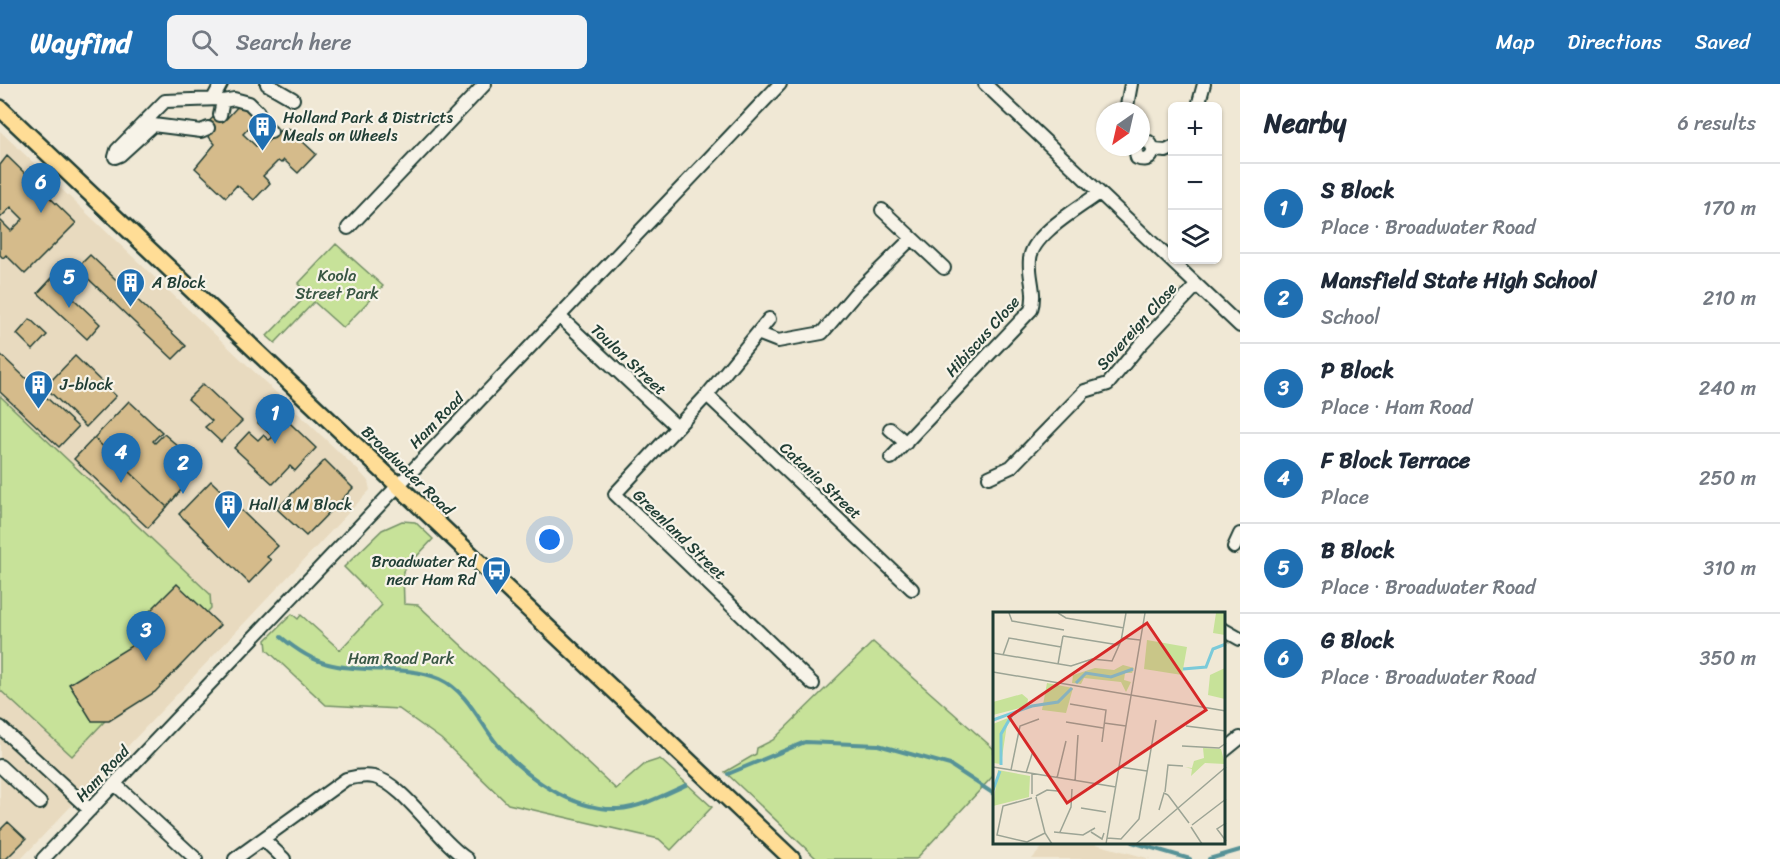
<!DOCTYPE html>
<html lang="en">
<head>
<meta charset="utf-8">
<style>
  body { margin:0; font-family:Sriracha,sans-serif; background:#f2f2f3; color:#1f2937 }
  .controls { position:absolute; right:18px; top:18px; display:grid; overflow:hidden; border-radius:9px; box-shadow:0 2px 4px #0004 }
  .controls button { width:54px; height:54px; display:grid; place-items:center; padding:0; border:0; border-bottom:2px solid #e0e1e3; background:#fff; color:#1f2937; font:30px sans-serif }
  .compass { position:absolute; left:1096px; top:18px; width:54px; height:54px; border-radius:50%; background:#fff; box-shadow:0 2px 4px #0004; rotate:214deg }
  .you { position:absolute; left:550px; top:456px; width:21px; height:21px; margin:-15px; border:4px solid #fff; border-radius:50%; background:#1a73e8; box-shadow:0 0 0 9px #1a73e833 }
  .badge { display:grid; place-items:center; width:39px; height:39px; border-radius:50%; background:#1f6fb2; color:#fff; font-size:20px; font-weight:700 }
  .pin { position:absolute; translate:-50% -50px; filter:drop-shadow(0 2px 3px #0008) }
  .pin::after { content:''; position:absolute; top:32px; width:21px; height:18px; background:inherit; clip-path:polygon(0 0,100% 0,50% 100%) }
  .list { margin:0; padding:0; list-style:none }
  h2 { display:flex; justify-content:space-between; align-items:center; height:78px; margin:0; padding:0 24px; font-size:26px }
  h2 small { font-size:20px; font-weight:400; color:#747a83 }
  .list li { display:grid; grid-template-columns:39px 1fr auto; gap:18px; align-items:center; box-sizing:border-box; height:90px; padding:0 24px; border-top:2px solid #e0e1e3 }
  .list b { display:block; font-size:22px; white-space:nowrap }
  .list p { margin:0; font-size:20px; white-space:nowrap; color:#747a83 }
  .list em { font-size:20px; font-style:normal; color:#747a83 }
  .icon { flex:none; width:33px; height:33px; fill:none; stroke:currentColor; stroke-width:2; stroke-linecap:round; stroke-linejoin:round }
  .map { position:relative; flex:none; width:1240px; height:775px; overflow:hidden }
  header { display:flex; align-items:center; gap:36px; box-sizing:border-box; height:84px; padding:0 30px; background:#1f6fb2; color:#fff }
  header strong { font-size:28px }
  nav { display:flex; gap:33px; margin-inline-start:auto; font-size:21px }
  .search { width:420px; height:54px; background:#f2f2f3; display:flex; align-items:center; gap:15px; box-sizing:border-box; padding:0 21px; border-radius:9px; color:#747a83; font-size:22px }
  main { display:flex }
  aside { flex:1; background:#fff }
  .map>svg:first-child { display:block }
  .built { fill:#e8dabf }
  .green { fill:#c7e299; stroke:#739066; stroke-width:1.5 }
  .lines { fill:none; stroke-linecap:round; stroke-linejoin:round }
  .stream { stroke:#569297; stroke-width:4 }
  .building { fill:#d5bb8b; stroke:#1f3d34; stroke-width:1.5 }
  .minor-casing { stroke:#1f3d34; stroke-width:16 }
  .major-casing { stroke:#1f3d34; stroke-width:20 }
  .minor { stroke:#f7f3e8; stroke-width:12 }
  .major { stroke:#ffdd96; stroke-width:15 }
  .labels { text-anchor:middle; stroke-width:4.5; stroke-linejoin:round; paint-order:stroke }
  .poi-label { font-size:16px; fill:#1f3d34; stroke:#f7f3e8; text-anchor:start }
  .park-label { font-size:16px; fill:#385643; stroke:#f7f3e8 }
  .street-label { font-size:16px; fill:#1f3d34; stroke:#f7f3e8 }
  .inset-river { fill:none; stroke:#7bcad9; stroke-width:3 }
  .inset-road { fill:none; stroke:#9ca495; stroke-width:1.5 }
  .view { fill:#d62828; fill-opacity:0.15; stroke:#d62828; stroke-width:3 }
  .inset-edge { fill:none; stroke:#1f3d34; stroke-width:3 }
</style>
</head>
<body>
<header>
<strong>Wayfind</strong>
<div class="search"><svg class="icon" aria-label="search" viewBox="0 0 24 24"><circle cx="10" cy="10" r="6"/><path d="M15 15l6 6"/></svg>Search here</div>
<nav><a>Map</a><a>Directions</a><a>Saved</a></nav>
</header>
<main>
<div class="map">
<svg width="1240" height="775" viewBox="0 0 1240 775">
  <rect width="100%" height="100%" fill="#f0e8d5"/>
  <filter id="ink" filterUnits="userSpaceOnUse"><feTurbulence type="fractalNoise" baseFrequency=".0167" numOctaves="2"/><feDisplacementMap in="SourceGraphic" scale="12" xChannelSelector="R" yChannelSelector="G"/><feConvolveMatrix kernelMatrix="1 2 1 2 8 2 1 2 1" color-interpolation-filters="sRGB"/></filter>
  <g filter="url(#ink)">
    <path class="built" d="M0,47L359,387L368,397L370,406L21,775H0Z
      M1047,758L1092,759L1151,775H1032Z"/>
    <path class="green" d="M336,160L383,202L343,244L314,218L275,259L267,252L308,210L298,200Z
      M0,312L210,510L211,524L72,672L0,606Z
      M402,437L415,438L433,455L403,487L404,520L418,521L616,705L645,680L660,675L712,723L671,766L659,755L508,720L441,655L399,625L326,621L267,566L266,556L292,530L298,535L301,531L340,566L382,521L344,483L382,446Z
      M873,558L994,665V691L916,775H817L725,688L756,670L757,664L773,656Z"/>
    <g class="lines">
      <path class="stream" d="M281,553C293,563 312,576 328,580C365,590 404,580 440,595C467,607 480,639 497,660C526,693 572,727 618,725C640,724 666,710 686,701
        M728,690L805,658L878,661L950,681L994,710
        M1132,758L1190,775
        M1209,775L1240,766"/>
    </g>
    <path class="building" d="M241,19L258,34L243,50L259,65L282,45L284,48L288,44L316,70L298,89L284,76L281,79L278,77L263,92L270,99L254,116L237,101L226,113L195,84L215,60L209,53L212,47L205,41L218,29L227,34Z
      M7,72L76,139L25,190L6,171L3,174L0,171V136L11,147L23,135L11,123L0,134V81Z
      M90,171L186,262L173,275L77,184Z
      M52,194L100,240L87,255L38,209Z
      M30,235L47,251L33,266L17,250Z
      M0,270L78,343L59,363L0,308Z
      M75,272L116,312L86,343L45,303Z
      M203,300L242,337L221,358L205,343L212,337L188,315Z
      M129,317L162,348L153,357L155,359L164,350L201,382L167,423L94,354Z
      M273,323L316,364L295,387L290,382L273,400L234,364L249,348L258,356L263,351L269,356L273,353L258,339Z
      M94,354L167,423L148,444L74,375Z
      M325,376L353,404L306,452L277,425Z
      M211,397L278,462L267,473L271,476L249,499L179,430Z
      M177,500L220,541L155,608L109,637H92L69,600L133,561L155,535L149,528Z
      M8,738L26,755L6,775H0V746Z"/>
    <g class="lines">
      <defs>
        <path id="minor" d="M267,0L293,15
          M985,0L1240,242
          M213,15L221,0
          M223,17L234,15L249,19L258,28L259,38L271,48
          M1198,22L1204,0
          M1126,27L1131,0
          M208,44L201,47L153,41L120,71L115,73L117,66L165,17L219,15L223,17L220,31
          M1135,63L1137,74C1150,80 1158,68 1149,58L1141,57
          M1154,66L1166,67L1172,64
          M882,126L944,184
          M348,144L485,0
          M559,232L676,342
          M769,235L707,311L615,410L813,600
          M760,250L778,257L822,249L855,210L912,154
          M707,311L912,505
          M890,345L906,359
          M891,374L1031,226C1037,208 1028,193 1030,175C1032,150 1080,124 1099,109
          M989,393L1011,383L1085,307L1108,300L1140,261L1197,201
          M1234,463L1240,450
          M1224,546L1240,555
          M0,643L90,726
          M1224,667L1240,654
          M0,682L40,719
          M115,700L196,775
          M263,755L284,775
          M43,775L780,0
          M235,775L346,695C355,693 364,691 374,693C403,699 439,758 467,775"/>
        <path id="major" d="M0,24L792,775"/>
      </defs>
      <use href="#minor" class="minor-casing"/>
      <use href="#major" class="major-casing"/>
      <use href="#minor" class="minor"/>
      <use href="#major" class="major"/>
    </g>
  </g>
  <defs>
    <symbol id="building-pin" viewBox="-11 -11 22 30"><path d="M0 17L-7.5 6A9.5 9.5 0 1 1 7.5 6Z" fill="#1f6fb2" stroke="#f7f3e8"/><path d="M-4-6H4V6H1V3H-1V6H-4ZM-2.5-4.3h1.7v1.8h-1.7ZM.8-4.3h1.7v1.8H.8ZM-2.5-1h1.7V.8h-1.7ZM.8-1h1.7V.8H.8Z" fill="#fff"/></symbol>
    <symbol id="bus-pin" viewBox="-11 -11 22 30"><path d="M0 17L-7.5 6A9.5 9.5 0 1 1 7.5 6Z" fill="#1f6fb2" stroke="#f7f3e8"/><path d="M-5-6H5V4H4V6H2V4H-2V6H-4V4H-5ZM-3.5-4V0h7V-4ZM-3.5 1.2v1.5H-2V1.2ZM2 1.2v1.5H3.5V1.2Z" fill="#fff"/></symbol>
  </defs>
  <g fill-rule="evenodd">
    <use href="#building-pin" x="246" y="26" width="33" height="45"/>
    <use href="#building-pin" x="114" y="182" width="33" height="45"/>
    <use href="#building-pin" x="22" y="284" width="33" height="45"/>
    <use href="#building-pin" x="212" y="404" width="33" height="45"/>
    <use href="#bus-pin" x="480" y="470" width="33" height="45"/>
  </g>
  <g class="labels">
    <g class="poi-label">
      <text x="283" y="39">Holland Park &amp; Districts<tspan x="283" dy="18">Meals on Wheels</tspan></text>
      <text x="152" y="204">A Block</text>
      <text x="60" y="306">J-block</text>
      <text x="249" y="426">Hall &amp; M Block</text>
      <text x="476" y="483" text-anchor="end">Broadwater Rd<tspan x="476" dy="18">near Ham Rd</tspan></text>
    </g>
    <g class="park-label">
      <text x="337" y="197">Koola<tspan x="337" dy="18">Street Park</tspan></text>
      <text x="401" y="580">Ham Road Park</text>
    </g>
    <g class="street-label">
      <text transform="translate(1136 242) rotate(-48)" y="6">Sovereign Close</text>
      <text transform="translate(982 252) rotate(-48)" y="6">Hibiscus Close</text>
      <text transform="translate(629 275) rotate(43)" y="6">Toulon Street</text>
      <text transform="translate(436 336) rotate(-46)" y="6">Ham Road</text>
      <text transform="translate(408 386) rotate(44)" y="6">Broadwater Road</text>
      <text transform="translate(821 396) rotate(43)" y="6">Catania Street</text>
      <text transform="translate(680 450) rotate(44)" y="6">Greenland Street</text>
      <text transform="translate(102 689) rotate(-47)" y="6">Ham Road</text>
    </g>
  </g>
  <g transform="translate(993 528)">
    <rect width="232" height="232" fill="#f0e8d5"/>
    <path d="M223,1H232V23L220,21ZM154,28L194,35L189,63L151,57ZM130,53L141,56L139,61H132L131,68L138,70L133,80L128,70L91,66L88,72L79,71L80,63L102,56L121,58ZM232,56V87L215,83L217,63ZM54,71L80,76L73,101L49,98ZM29,82L35,87L34,94L0,103V90ZM15,106L8,152L0,151V112ZM210,136L228,137L232,152L212,151L198,164L199,157L192,155L199,156L201,149L211,146ZM5,158L37,164L36,185L0,194Z" fill="#c7e299"/>
    <path class="inset-river" d="M190,57L213,55L220,37L233,32M83,71L93,61L118,65L140,57M0,108L39,94L65,90L79,76M8,153V122L19,103M0,178L7,159"/>
    <path class="inset-road" d="M16,1L19,9L71,18M65,1L73,6L131,16M70,24L126,33M129,26L147,28M0,41L78,54L99,47L119,49L128,29L133,1M10,43L16,26L68,35M65,52L70,24M0,60L233,99M77,92L113,98L109,130M73,110L110,116M111,111L133,114M193,114L233,119M189,134L226,136L233,131M0,155L123,175M127,155L154,159M18,158L27,114L46,107M33,161L40,139M39,161V182M64,166L73,129M82,169L85,123M172,180L175,153L190,154M175,183L196,211M43,184L54,178L65,179M43,185L52,221L59,232M39,186L10,194L4,223L34,230L52,221M88,196L113,200M166,198L171,181L175,183M233,211L224,217L233,229M199,213L233,187M198,215L209,232M61,220L90,223L102,216M67,220L78,195L79,177M98,220L109,227L111,221M114,226L128,227L146,207L163,108M113,232L152,1M143,232L233,155"/>
    <path class="view" d="M154,11L213,98L74,191L16,105Z"/>
    <rect width="232" height="232" class="inset-edge"/>
  </g>
</svg>
<div class="controls">
<button>+</button>
<button>−</button>
<button><svg class="icon" aria-label="layers" viewBox="0 0 24 24"><path d="M12 4l9 5-9 5-9-5zM3 14l9 5 9-5"/></svg></button>
</div>
<svg class="compass" viewBox="-18 -18 36 36"><path d="M0-13l5 13h-10z" fill="#e53935"/><path d="M0 13l5-13h-10z" fill="#747a83"/></svg>
<div class="you"></div>
<div class="pin badge" style="left:275px;top:360px">1</div>
<div class="pin badge" style="left:183px;top:410px">2</div>
<div class="pin badge" style="left:146px;top:577px">3</div>
<div class="pin badge" style="left:121px;top:399px">4</div>
<div class="pin badge" style="left:69px;top:224px">5</div>
<div class="pin badge" style="left:41px;top:129px">6</div>
</div>
<aside>
<h2>Nearby<small>6 results</small></h2>
<ul class="list">
<li><span class="badge">1</span><div><b>S Block</b><p>Place · Broadwater Road</p></div><em>170 m</em></li>
<li><span class="badge">2</span><div><b>Mansfield State High School</b><p>School</p></div><em>210 m</em></li>
<li><span class="badge">3</span><div><b>P Block</b><p>Place · Ham Road</p></div><em>240 m</em></li>
<li><span class="badge">4</span><div><b>F Block Terrace</b><p>Place</p></div><em>250 m</em></li>
<li><span class="badge">5</span><div><b>B Block</b><p>Place · Broadwater Road</p></div><em>310 m</em></li>
<li><span class="badge">6</span><div><b>G Block</b><p>Place · Broadwater Road</p></div><em>350 m</em></li>
</ul>
</aside>
</main>
</body>
</html>
